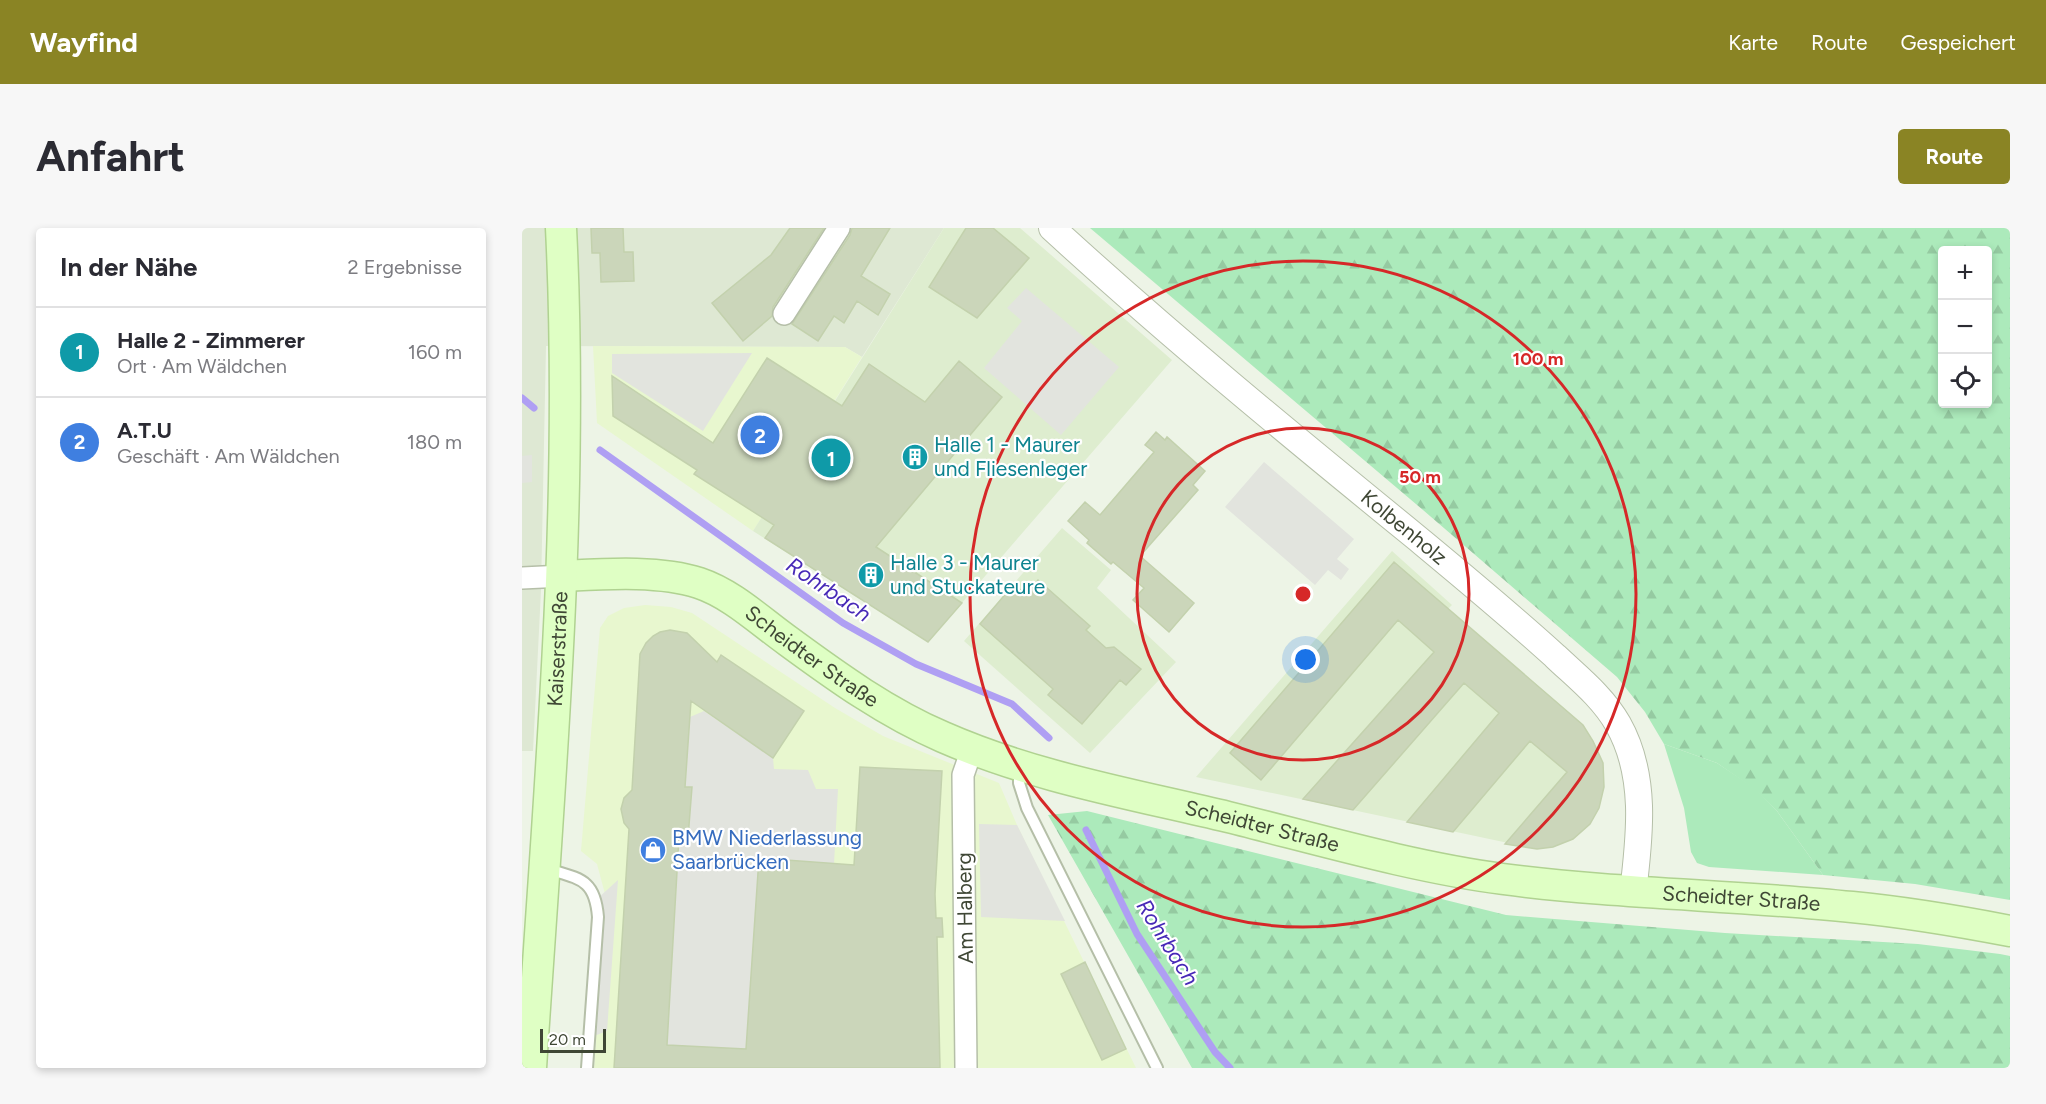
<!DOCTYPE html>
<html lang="de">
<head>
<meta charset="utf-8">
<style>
  body { margin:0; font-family:Figtree,sans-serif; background:#f7f7f7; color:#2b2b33 }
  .controls { position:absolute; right:18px; top:18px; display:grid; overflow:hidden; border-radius:6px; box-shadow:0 3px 9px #0003 }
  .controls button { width:54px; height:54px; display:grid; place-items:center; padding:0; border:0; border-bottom:2px solid #e1e1e2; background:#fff; color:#2b2b33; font:30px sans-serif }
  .scale { position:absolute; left:18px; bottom:15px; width:66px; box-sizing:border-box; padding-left:6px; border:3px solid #3f4735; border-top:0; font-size:16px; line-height:21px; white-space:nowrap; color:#3f4735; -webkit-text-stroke:4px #fff; paint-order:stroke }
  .you { position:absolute; left:784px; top:432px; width:21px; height:21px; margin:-15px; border:4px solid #fff; border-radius:50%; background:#1a73e8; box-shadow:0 0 0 9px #1a73e833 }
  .badge { display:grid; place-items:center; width:39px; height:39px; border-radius:50%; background:#8a8424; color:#fff; font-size:20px; font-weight:700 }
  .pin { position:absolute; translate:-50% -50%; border:3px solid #fff; box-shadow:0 2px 6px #0006 }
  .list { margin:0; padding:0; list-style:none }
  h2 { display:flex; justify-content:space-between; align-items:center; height:78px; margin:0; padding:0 24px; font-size:26px }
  h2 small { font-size:20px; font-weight:400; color:#7c7c81 }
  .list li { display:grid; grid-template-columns:39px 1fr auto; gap:18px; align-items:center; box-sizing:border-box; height:90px; padding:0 24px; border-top:2px solid #e1e1e2 }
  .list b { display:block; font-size:22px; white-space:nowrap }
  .list p { margin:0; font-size:20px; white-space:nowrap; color:#7c7c81 }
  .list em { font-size:20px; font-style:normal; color:#7c7c81 }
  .icon { flex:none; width:33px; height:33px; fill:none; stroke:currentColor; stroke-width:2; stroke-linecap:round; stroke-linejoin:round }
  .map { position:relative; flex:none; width:1488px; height:840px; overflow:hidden; border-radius:6px }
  header { display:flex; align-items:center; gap:36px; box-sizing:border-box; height:84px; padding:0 30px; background:#8a8424; color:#fff }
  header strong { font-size:28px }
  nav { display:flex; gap:33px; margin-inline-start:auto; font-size:21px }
  .intro { display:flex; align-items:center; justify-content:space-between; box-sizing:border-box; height:144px; padding:0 36px }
  h1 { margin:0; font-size:42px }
  .button { padding:15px 27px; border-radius:6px; background:#8a8424; color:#fff; font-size:21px; font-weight:700 }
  main { display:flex; gap:36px; padding:0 36px }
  aside { flex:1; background:#fff; border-radius:6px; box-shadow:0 3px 9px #0003 }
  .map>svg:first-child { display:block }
  .residential { fill:#dee8d3 }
  .commercial { fill:#e8f7cf }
  .education { fill:#deedcf }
  .green { fill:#aceabb }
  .forest { fill:url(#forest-firs); fill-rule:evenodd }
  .parking { fill:#e2e4de }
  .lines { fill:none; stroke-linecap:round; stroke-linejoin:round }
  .stream { stroke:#af9ff3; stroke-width:7 }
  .building { fill:#cbd6ba; stroke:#c3d1ad; stroke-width:1.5 }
  .service-casing { stroke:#b5bfa8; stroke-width:14 }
  .minor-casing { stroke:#b5bfa8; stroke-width:24 }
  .tertiary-casing { stroke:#b5bfa8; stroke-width:28 }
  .secondary-casing { stroke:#b0d291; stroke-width:33 }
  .service { stroke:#fff; stroke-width:10 }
  .minor { stroke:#fff; stroke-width:21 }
  .tertiary { stroke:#fff; stroke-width:26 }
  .secondary { stroke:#dfffc4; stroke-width:30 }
  .ring { fill:none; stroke:#d62828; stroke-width:3 }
  .labels { text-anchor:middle; stroke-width:4.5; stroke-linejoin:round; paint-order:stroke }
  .culture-label { font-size:21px; fill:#0d838f; stroke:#fff; text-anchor:start }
  .street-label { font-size:21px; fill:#3f4735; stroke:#fff }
  .shop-label { font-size:21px; fill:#366cbe; stroke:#fff; text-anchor:start }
  .water-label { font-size:22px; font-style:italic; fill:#4729b7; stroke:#fff }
  .centre { fill:#d62828; stroke:#fff; stroke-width:3 }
  .ring-label { font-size:18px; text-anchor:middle; font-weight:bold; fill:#d62828; stroke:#fff; stroke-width:4.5; stroke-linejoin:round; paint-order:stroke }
</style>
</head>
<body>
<header>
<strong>Wayfind</strong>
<nav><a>Karte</a><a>Route</a><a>Gespeichert</a></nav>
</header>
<div class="intro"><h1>Anfahrt</h1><a class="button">Route</a></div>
<main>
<aside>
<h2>In der Nähe<small>2 Ergebnisse</small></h2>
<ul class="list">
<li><span class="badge" style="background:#0f9aa8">1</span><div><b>Halle 2 - Zimmerer</b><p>Ort · Am Wäldchen</p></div><em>160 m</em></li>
<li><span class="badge" style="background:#3f7fe0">2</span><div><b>A.T.U</b><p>Geschäft · Am Wäldchen</p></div><em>180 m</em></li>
</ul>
</aside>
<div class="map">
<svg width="1488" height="840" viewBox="0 0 1488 840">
  <defs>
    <pattern id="forest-firs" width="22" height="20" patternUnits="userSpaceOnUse" patternTransform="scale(1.5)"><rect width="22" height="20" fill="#aceabb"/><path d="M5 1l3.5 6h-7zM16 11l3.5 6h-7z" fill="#95caa1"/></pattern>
  </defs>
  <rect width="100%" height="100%" fill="#edf4e6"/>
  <path class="residential" d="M0,0H422L340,129L323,119L24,118L19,362L11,523H0Z"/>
  <path class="commercial" d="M71,118L323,119L340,129L231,303L75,195Z
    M123,377L149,379L170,385L313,480L361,508L477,555L495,597L614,840H72L83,666L75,636L59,623L78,400L86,388L102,380Z"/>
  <path class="education" d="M422,0H498L650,132L406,414L231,303Z
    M540,300L589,342L575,360L654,434L568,525L442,413Z
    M870,323L930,377L926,381L1061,497L1071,513L1081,535L1082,559L1077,580L1068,596L1051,611L1031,619L1015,621L674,549Z"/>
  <path class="green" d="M1142,516L1195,535L1231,559L1255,583L1301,647L1187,639L1175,635L1169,624L1162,580Z"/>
  <path class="forest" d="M568,0H1488V672L1393,656L1301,647L1255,583L1231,560L1195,535L1142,516L1123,484L1095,449L901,282ZM1466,22V176H1420V22Z
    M565,583L984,687L1203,705L1396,716L1478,726L1488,728V840H670L526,587Z"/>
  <path class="parking" d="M504,60L597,139L539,207L462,140L500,93L485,80Z
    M230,125L181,203L90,145V126Z
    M10,227V254L0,255V228Z
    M742,234L832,311L815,331L827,341L819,352L806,342L793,357L703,279Z
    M182,483L251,530L252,541L286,542L294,561H316L312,636L237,631L224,821L145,817L157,614L144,613V609L166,610L170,559L146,558L168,489Z
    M457,596L495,597L543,693L459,689Z
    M96,652L85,803L67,810L75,671Z"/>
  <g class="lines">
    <path class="stream" d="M0,170L12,180
      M78,222L321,395L394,436L490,476L527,510
      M564,602L615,706L693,824L708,840"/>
  </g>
  <path class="building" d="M69,0H101L102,24H111L112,53L79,54L78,25H70Z
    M268,0H302L251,79L250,88L221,113L190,75L249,27Z
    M330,0H368L339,48L368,66L356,87L335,73L322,95L312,88L296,113L270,96L328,7Z
    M444,0H471L507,30L455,90L407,59Z
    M245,130L320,178L347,136L403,174L437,133L480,169L354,319L440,375L406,414L243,310L252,297L172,246L175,242L91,188L90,148L191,215Z
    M634,204L643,212L645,209L683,243L671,257L676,262L618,328L672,375L647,404L611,372L622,360L591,334L589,336L565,315L567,312L546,293L563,274L578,287L632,224L623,217Z
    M872,334L1061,497L1071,513L1081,535L1082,559L1077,580L1068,596L1051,611L1031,619L1015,621L983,616L1045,544L1008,513L931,604L885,594L977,485L942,455L831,582L781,571L912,424L876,392L739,552L708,525Z
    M516,352L568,398L564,402L584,420L592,419L619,441L604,457L598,452L560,496L526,467L531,461L458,396L492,356L504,367Z
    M148,402L165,405L195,434L199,427L282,483L251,530L169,473L163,559H170L166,610L157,609L145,817L224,821L237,630L332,637L338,539L420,543L413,666L414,690H420L421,709H415L418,840H92L107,601L102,595L99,581L102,570L110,562L118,426L124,415L131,408L138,404Z
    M563,734L604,821L580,832L539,746Z"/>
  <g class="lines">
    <defs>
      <path id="service" d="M497,539V555L505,580L635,840
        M26,641C58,651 73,651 76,689L65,840"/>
      <path id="minor" d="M262,86L317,0
        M0,350L41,348
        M444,840L441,547L450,521"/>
      <g id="tertiary">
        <path id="s1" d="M530,0C648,108 771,209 895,310C942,349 988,387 1033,428C1055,449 1080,468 1096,496C1125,547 1118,607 1111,664"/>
      </g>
      <g id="secondary">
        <path id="s2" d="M41,348C82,346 137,342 177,355C210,366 238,393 266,413C315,449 365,485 421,509C512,549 610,566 706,589C795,611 890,639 981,651C1097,666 1214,667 1330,679C1382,684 1436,693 1488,703"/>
        <path id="s3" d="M9,840C27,560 53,281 39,0"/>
      </g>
    </defs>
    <use href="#service" class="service-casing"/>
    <use href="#minor" class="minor-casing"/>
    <use href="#tertiary" class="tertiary-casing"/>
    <use href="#secondary" class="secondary-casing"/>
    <use href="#service" class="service"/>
    <use href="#minor" class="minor"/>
    <use href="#tertiary" class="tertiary"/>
    <use href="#secondary" class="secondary"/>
  </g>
  <g class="ring">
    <circle cx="781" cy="366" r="166"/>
    <circle cx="781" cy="366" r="333"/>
  </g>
  <defs>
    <symbol id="building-disc" viewBox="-11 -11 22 22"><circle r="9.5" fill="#0f9aa8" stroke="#fff"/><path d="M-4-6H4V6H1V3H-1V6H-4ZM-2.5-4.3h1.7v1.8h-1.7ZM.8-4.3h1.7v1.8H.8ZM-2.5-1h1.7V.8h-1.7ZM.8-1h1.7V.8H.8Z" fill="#fff"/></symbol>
    <symbol id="shop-disc" viewBox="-11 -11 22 22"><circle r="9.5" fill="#3f7fe0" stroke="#fff"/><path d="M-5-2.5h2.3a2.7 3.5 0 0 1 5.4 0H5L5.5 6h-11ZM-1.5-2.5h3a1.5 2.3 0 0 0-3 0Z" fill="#fff"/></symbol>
  </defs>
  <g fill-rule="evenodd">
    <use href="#building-disc" x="378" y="214" width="30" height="30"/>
    <use href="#building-disc" x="334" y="332" width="30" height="30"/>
    <use href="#shop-disc" x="116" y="607" width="30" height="30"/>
  </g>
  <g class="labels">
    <g class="culture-label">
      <text x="412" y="224">Halle 1 - Maurer<tspan x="412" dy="24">und Fliesenleger</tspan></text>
      <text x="368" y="342">Halle 3 - Maurer<tspan x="368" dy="24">und Stuckateure</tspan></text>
    </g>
    <g class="street-label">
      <text dy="7" stroke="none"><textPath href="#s1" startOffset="462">Kolbenholz</textPath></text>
      <text dy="7" stroke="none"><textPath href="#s3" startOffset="420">Kaiserstraße</textPath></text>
      <text dy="7" stroke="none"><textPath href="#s2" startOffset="272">Scheidter Straße</textPath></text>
      <text dy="7" stroke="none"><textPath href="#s2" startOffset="758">Scheidter Straße</textPath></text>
      <text dy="7" stroke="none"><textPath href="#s2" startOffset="1244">Scheidter Straße</textPath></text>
      <text transform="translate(443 680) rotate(-91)" y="7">Am Halberg</text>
    </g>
    <g class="shop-label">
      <text x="150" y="617">BMW Niederlassung<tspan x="150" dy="24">Saarbrücken</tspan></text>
    </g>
    <g class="water-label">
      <text transform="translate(307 361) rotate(34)" y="8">Rohrbach</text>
      <text transform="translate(646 714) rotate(58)" y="8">Rohrbach</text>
    </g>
  </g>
  <circle cx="781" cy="366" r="9" class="centre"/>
  <g class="ring-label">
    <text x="1016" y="137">100 m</text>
    <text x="898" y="255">50 m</text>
  </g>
</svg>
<div class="controls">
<button>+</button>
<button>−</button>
<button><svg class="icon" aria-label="locate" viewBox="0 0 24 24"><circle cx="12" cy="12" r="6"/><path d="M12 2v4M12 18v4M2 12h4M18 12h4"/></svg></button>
</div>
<div class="scale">20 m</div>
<div class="you"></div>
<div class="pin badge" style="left:309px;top:230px;background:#0f9aa8">1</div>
<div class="pin badge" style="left:238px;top:207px;background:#3f7fe0">2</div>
</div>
</main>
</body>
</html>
